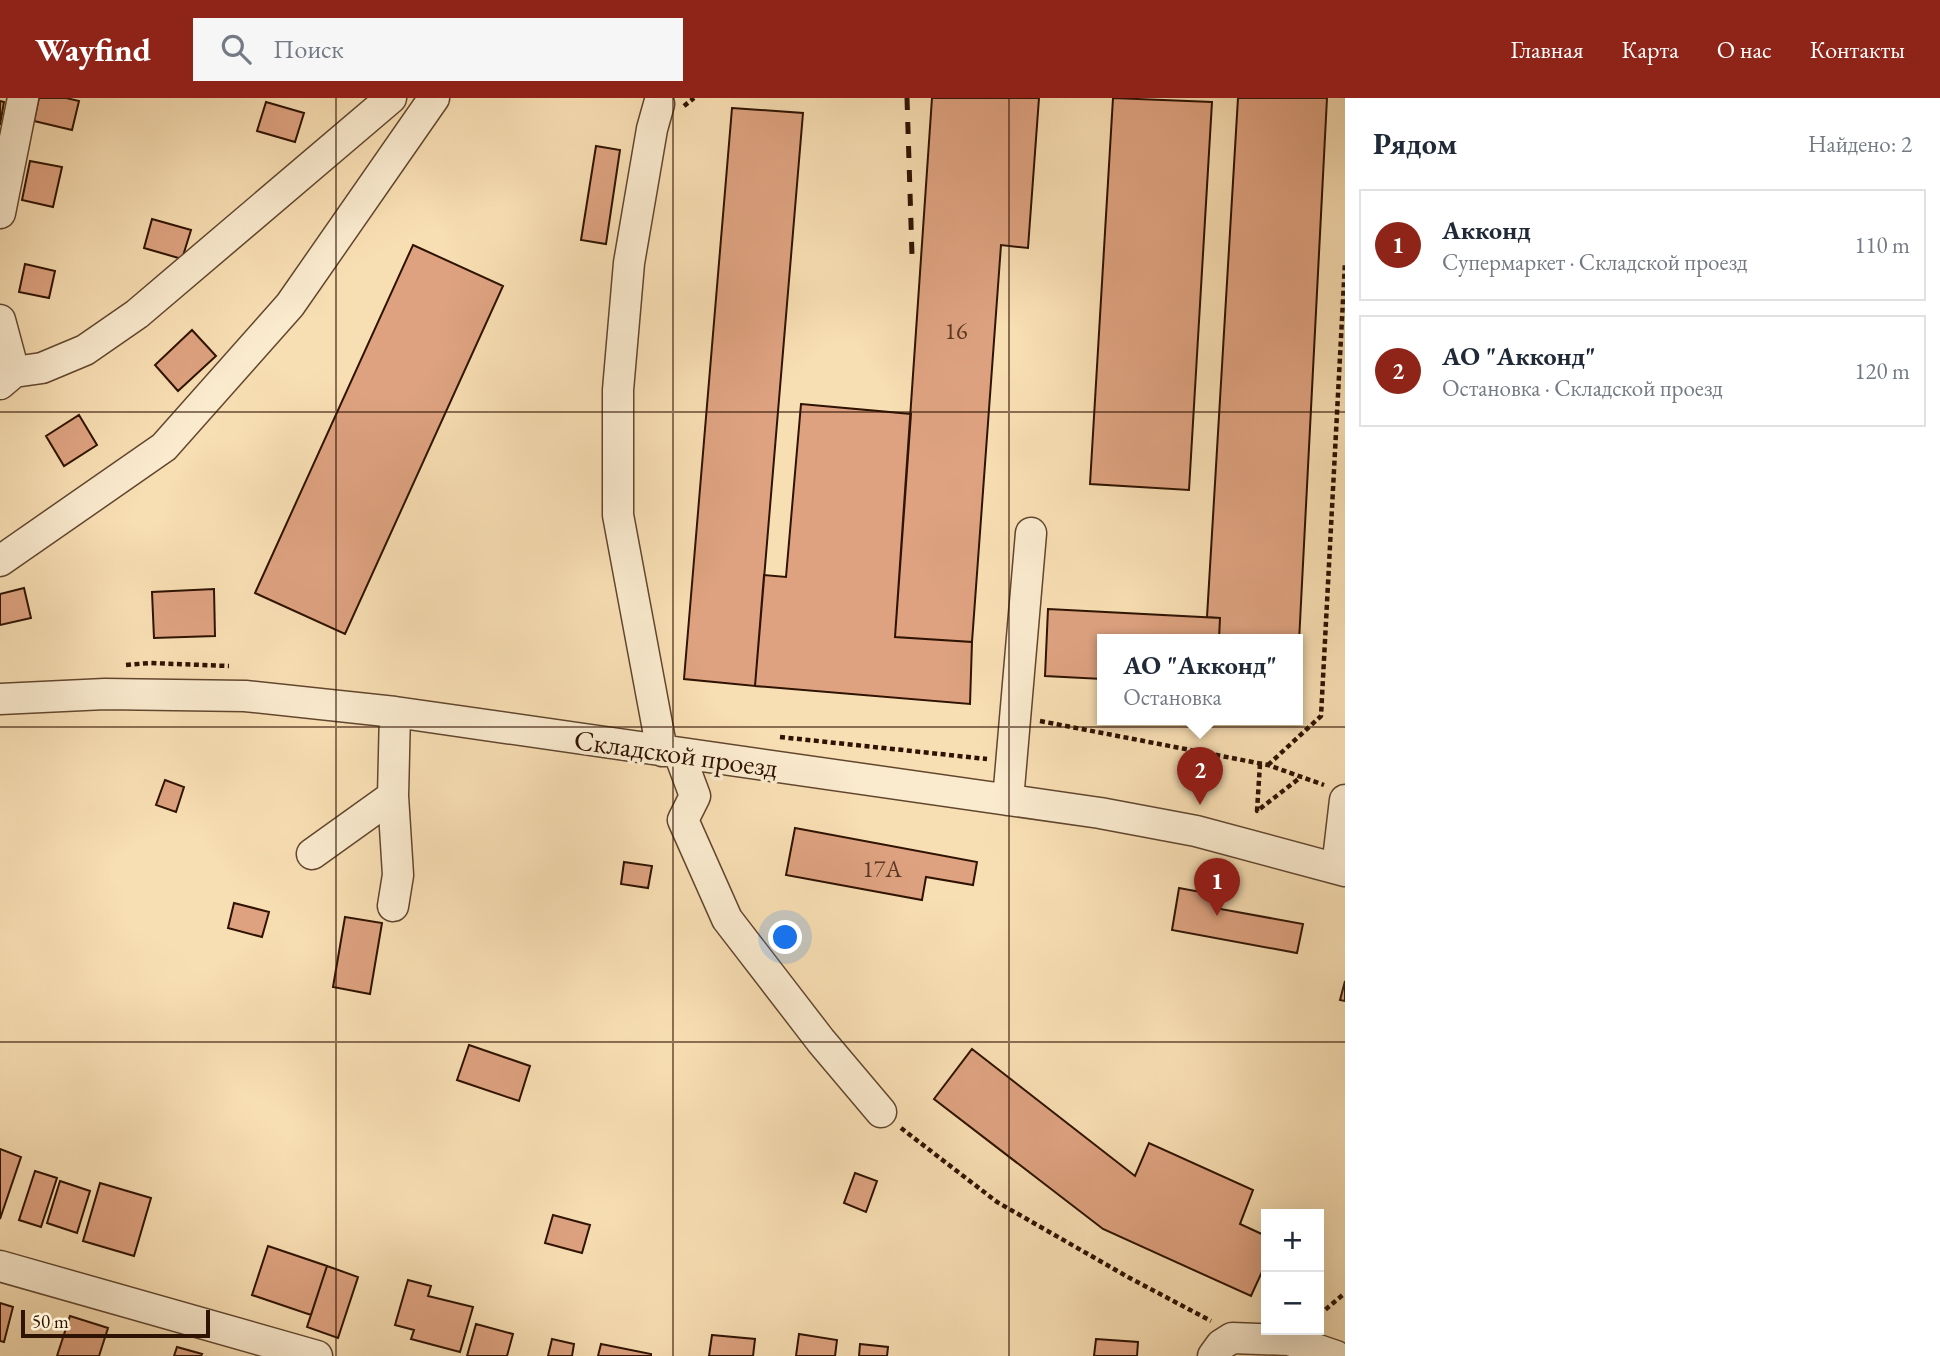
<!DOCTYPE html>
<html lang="ru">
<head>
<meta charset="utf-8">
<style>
  body { margin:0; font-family:"EB Garamond",serif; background:#f6f6f7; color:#1f2937 }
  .controls { position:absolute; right:21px; bottom:21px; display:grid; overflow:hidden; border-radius:0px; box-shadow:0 7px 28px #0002 }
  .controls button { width:63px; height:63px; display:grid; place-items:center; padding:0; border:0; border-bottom:2px solid #e0e1e3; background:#fff; color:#1f2937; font:35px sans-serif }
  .scale { position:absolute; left:21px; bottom:18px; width:189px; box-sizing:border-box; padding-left:7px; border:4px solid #2f1302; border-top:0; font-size:19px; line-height:24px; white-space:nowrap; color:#2f1302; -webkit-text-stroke:5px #faeace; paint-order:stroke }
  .you { position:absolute; left:786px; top:840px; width:24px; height:24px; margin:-18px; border:5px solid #fff; border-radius:50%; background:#1a73e8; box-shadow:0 0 0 10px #1a73e833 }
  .badge { display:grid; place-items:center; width:46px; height:46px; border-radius:50%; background:#8f2418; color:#fff; font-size:23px; font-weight:700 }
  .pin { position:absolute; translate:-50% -58px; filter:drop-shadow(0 2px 4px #0008) }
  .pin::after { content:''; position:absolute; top:37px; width:24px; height:21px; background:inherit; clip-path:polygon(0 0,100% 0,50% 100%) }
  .popup { position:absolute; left:1097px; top:536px; width:206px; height:91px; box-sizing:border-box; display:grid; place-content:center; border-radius:0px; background:#fff; filter:drop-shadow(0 2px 5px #0005); font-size:23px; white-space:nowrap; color:#747a83 }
  .popup b { font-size:26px; color:#1f2937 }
  .popup::after { content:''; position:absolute; left:50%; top:100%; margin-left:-14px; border:14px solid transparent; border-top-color:#fff }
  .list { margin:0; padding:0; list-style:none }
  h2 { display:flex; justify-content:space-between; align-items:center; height:91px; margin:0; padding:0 28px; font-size:30px }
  h2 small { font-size:23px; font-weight:400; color:#747a83 }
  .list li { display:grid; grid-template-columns:46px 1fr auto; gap:21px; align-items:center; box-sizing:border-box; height:112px; margin:0 14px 14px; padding:0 14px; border:2px solid #e0e1e3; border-radius:0px }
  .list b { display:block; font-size:26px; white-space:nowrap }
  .list p { margin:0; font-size:23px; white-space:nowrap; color:#747a83 }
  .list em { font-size:23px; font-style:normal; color:#747a83 }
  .icon { flex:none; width:38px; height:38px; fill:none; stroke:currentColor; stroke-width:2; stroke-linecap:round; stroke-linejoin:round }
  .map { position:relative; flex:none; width:1345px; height:1258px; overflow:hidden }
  header { display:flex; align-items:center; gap:42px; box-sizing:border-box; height:98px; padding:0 35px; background:#8f2418; color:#fff }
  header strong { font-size:33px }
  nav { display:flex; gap:38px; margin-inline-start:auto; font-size:24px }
  .search { width:490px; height:63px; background:#f6f6f7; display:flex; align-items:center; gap:18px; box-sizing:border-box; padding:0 24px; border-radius:0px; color:#747a83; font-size:26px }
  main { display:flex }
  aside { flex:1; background:#fff }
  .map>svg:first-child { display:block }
  .building { fill:#dea280; stroke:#2f1302; stroke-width:2 }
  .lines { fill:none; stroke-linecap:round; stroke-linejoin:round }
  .minor-casing { stroke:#61462e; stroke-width:33 }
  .path { stroke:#2f1302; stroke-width:4.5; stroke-dasharray:5 3.5; stroke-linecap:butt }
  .minor { stroke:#faeace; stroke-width:30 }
  .rail { stroke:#2f1302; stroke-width:5; stroke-dasharray:12 12; stroke-linecap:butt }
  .grid { fill:none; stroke:#2f1302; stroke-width:2; stroke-opacity:0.55 }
  .labels { text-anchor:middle; stroke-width:7; stroke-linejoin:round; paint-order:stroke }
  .number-label { font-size:24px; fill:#5b3722 }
  .street-label { font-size:28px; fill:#2f1302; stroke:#faeace }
</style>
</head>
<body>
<header>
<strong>Wayfind</strong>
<div class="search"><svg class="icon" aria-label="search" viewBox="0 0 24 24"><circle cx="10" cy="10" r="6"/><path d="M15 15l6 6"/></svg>Поиск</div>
<nav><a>Главная</a><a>Карта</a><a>О нас</a><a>Контакты</a></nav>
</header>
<main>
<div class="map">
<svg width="1345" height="1258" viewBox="0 0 1345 1258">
  <rect width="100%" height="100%" fill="#f8deb3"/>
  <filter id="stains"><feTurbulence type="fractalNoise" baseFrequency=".00286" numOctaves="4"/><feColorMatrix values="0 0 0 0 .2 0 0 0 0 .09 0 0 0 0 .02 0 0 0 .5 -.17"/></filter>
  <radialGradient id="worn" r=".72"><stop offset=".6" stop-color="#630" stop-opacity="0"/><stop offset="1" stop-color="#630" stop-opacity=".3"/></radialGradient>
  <path class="building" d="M39,0H66L79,3L72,32L34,23Z
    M932,0H1039L1028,150L1001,147L972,544L895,539Z
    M1113,0L1212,4L1189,392L1090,386Z
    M1238,0H1327L1298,563V541H1219L1220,520L1207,519Z
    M0,3L4,4L0,27Z
    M266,4L304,15L295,44L257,33Z
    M732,10L803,15L755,588L684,581Z
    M596,48L620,52L606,146L581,142Z
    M30,63L62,69L53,109L22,102Z
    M152,121L191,132L182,161L144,150Z
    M413,147L503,188L345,536L255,495Z
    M25,166L55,173L49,200L19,194Z
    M192,232L216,258L178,293L155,267Z
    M801,306L911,316L895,539L972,544L970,606L755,588L764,477L786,479Z
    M79,317L97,347L64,368L46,338Z
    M24,490L31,520L0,527V496Z
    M214,491L215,538L154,540L152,494Z
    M1048,511L1220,520L1219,541H1102V581L1045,578Z
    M165,682L184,689L176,714L156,707Z
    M795,730L977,764L973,787L926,779L922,802L786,777Z
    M624,764L652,768L648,790L621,786Z
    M1179,790L1217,797L1215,810L1303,826L1297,855L1172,832Z
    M234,805L269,814L262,839L228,830Z
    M345,819L382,825L370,896L333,889Z
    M1345,883V903L1340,902Z
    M469,947L530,968L519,1003L457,982Z
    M972,951L1135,1078L1149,1045L1253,1092L1240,1126L1266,1138V1165L1251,1198L1103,1131L934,1001Z
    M0,1051L21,1059L0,1121Z
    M35,1073L57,1080L41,1129L19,1122Z
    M855,1075L877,1083L866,1114L844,1105Z
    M60,1083L90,1093L77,1135L47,1125Z
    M100,1085L151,1100L134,1158L83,1143Z
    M553,1117L590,1127L582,1155L545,1145Z
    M268,1148L327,1168L311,1217L252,1197Z
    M327,1168L358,1179L338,1240L307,1229Z
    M408,1182L431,1188L428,1198L473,1209L460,1254L411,1241L414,1232L395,1227Z
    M0,1205L13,1209L4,1244L0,1243Z
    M70,1218L108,1230L99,1258H57Z
    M476,1226L513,1236L507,1258H467Z
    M799,1236L837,1242L835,1258H796Z
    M712,1237L755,1241L753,1258H709Z
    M552,1241L574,1246L572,1258H548Z
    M1096,1241L1138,1244L1137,1258H1094Z
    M601,1246L651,1256V1258H598Z
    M860,1246L888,1249L887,1258H859Z
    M177,1249L202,1256L201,1258H174Z"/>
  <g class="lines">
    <defs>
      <path id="minor" d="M659,6L652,31L629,165L618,292V417L662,653
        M0,115L23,0
        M0,222L14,274
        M0,286L14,274L42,270L85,252L137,216L391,0
        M0,463L164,349L290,207L434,0
        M0,601L105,596L245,598L395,614L1100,715L1196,733L1345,773
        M679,655L695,698L683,722L727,821L821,943L881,1014
        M1008,702L1031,435
        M312,756L393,698
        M1337,770L1345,702
        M393,808L398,777L393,698L395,614
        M0,1168L317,1258
        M1213,1258L1221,1247L1232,1240L1289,1242L1336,1258"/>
    </defs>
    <use href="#minor" class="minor-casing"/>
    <path class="path" d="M684,8L694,0
      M126,567L150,565L229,568
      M1040,623L1268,667L1324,687
      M780,639L987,661
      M1260,666L1257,713L1301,679
      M1268,667L1321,618L1345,164
      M901,1030L997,1104L1128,1179L1211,1223
      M1319,1217L1345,1195"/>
    <use href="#minor" class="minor"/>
    <path class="rail" d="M907,0L912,157"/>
  </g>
  <path class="grid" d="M336,0V1258M673,0V1258M1009,0V1258M0,314H1345M0,629H1345M0,944H1345"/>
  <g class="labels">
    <g class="number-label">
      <text x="956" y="241">16</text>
      <text x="882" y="779">17А</text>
    </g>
    <g class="street-label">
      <text transform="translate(676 655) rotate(8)" y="10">Складской проезд</text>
    </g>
  </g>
  <rect width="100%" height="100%" filter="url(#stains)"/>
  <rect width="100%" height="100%" fill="url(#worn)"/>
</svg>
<div class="controls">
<button>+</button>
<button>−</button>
</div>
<div class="scale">50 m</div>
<div class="you"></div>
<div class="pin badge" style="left:1217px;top:818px">1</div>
<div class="pin badge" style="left:1200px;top:707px">2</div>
<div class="popup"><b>АО &quot;Акконд&quot;</b>Остановка</div>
</div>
<aside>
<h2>Рядом<small>Найдено: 2</small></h2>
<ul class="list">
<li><span class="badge">1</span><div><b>Акконд</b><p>Супермаркет · Складской проезд</p></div><em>110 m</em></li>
<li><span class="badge">2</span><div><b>АО &quot;Акконд&quot;</b><p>Остановка · Складской проезд</p></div><em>120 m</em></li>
</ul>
</aside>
</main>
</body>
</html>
